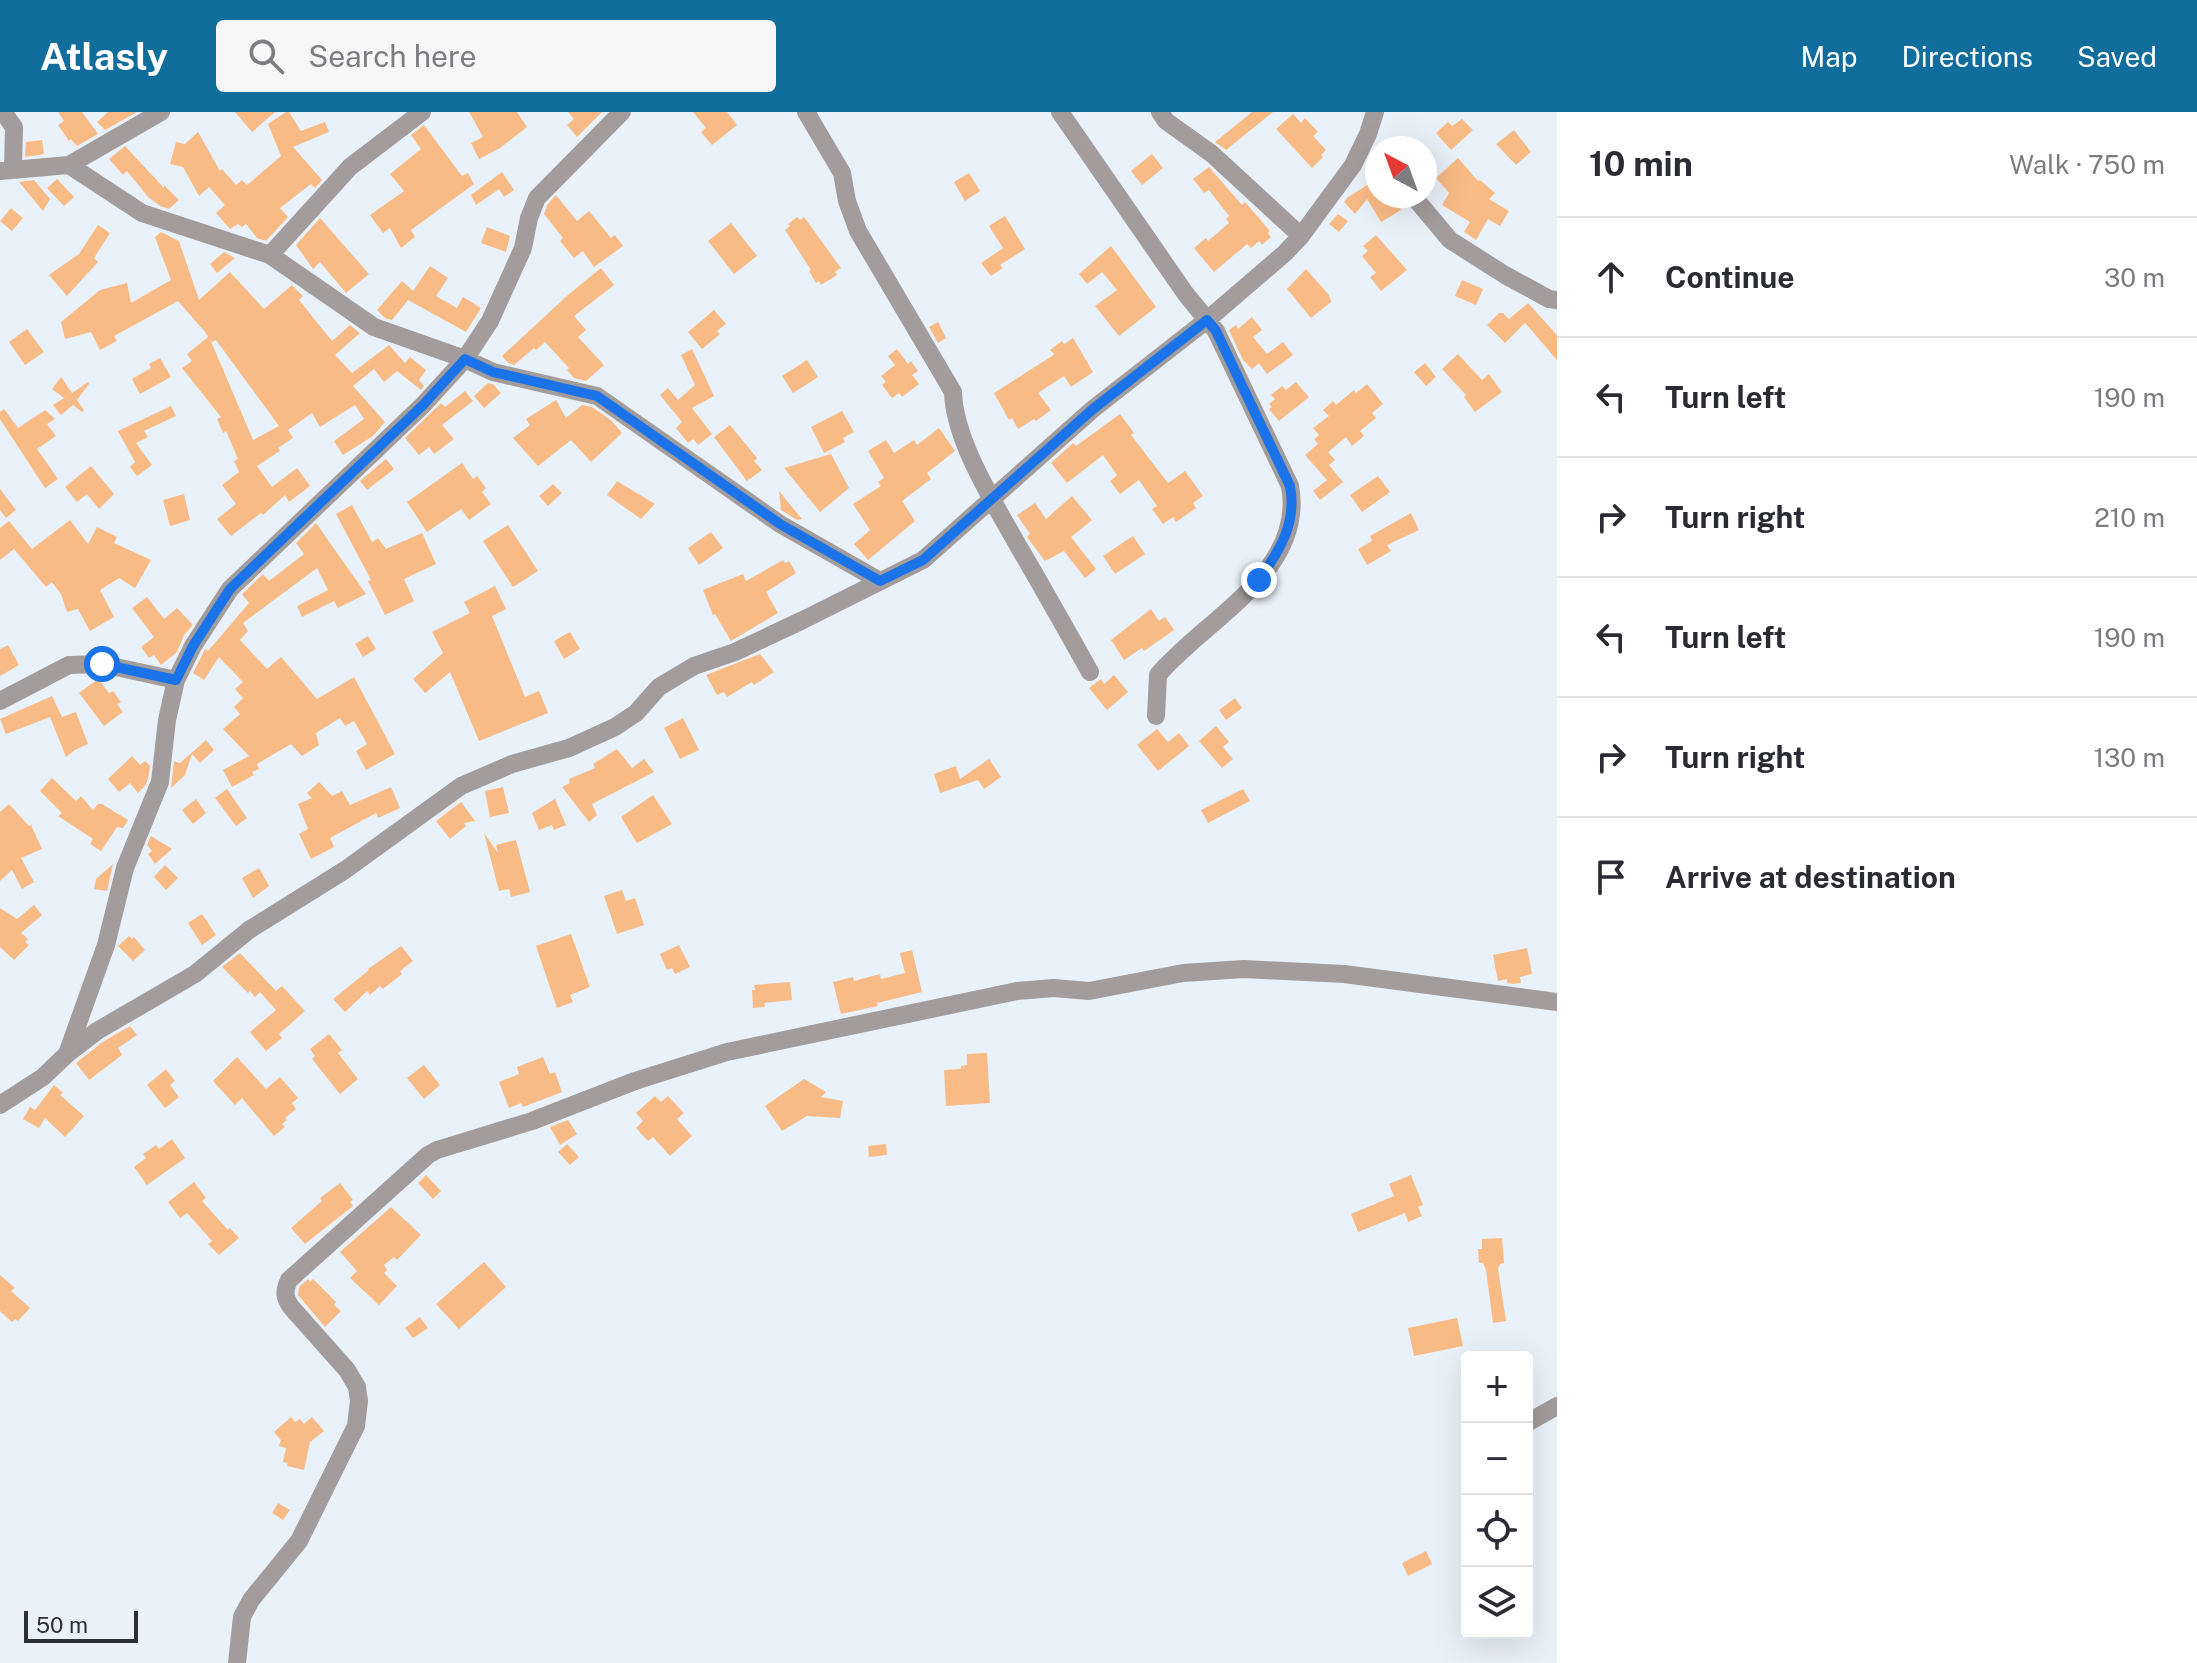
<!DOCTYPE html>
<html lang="en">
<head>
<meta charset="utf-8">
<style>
  body { margin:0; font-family:"Public Sans",sans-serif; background:#f7f7f7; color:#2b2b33 }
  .controls { position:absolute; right:24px; bottom:24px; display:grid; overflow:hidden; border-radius:8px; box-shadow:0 8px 32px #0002 }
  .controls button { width:72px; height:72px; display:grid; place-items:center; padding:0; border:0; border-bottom:2px solid #e1e1e2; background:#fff; color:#2b2b33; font:40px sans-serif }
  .compass { position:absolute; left:1365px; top:24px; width:72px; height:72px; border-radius:50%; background:#fff; box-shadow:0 8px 32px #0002; rotate:319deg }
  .scale { position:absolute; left:24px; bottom:20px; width:114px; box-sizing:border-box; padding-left:8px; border:4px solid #2c2f33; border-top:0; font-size:22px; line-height:28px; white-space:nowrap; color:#2c2f33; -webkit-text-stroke:6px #e9f1fa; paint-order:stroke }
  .stop { position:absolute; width:24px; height:24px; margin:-18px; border:6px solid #1a73e8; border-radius:50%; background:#fff }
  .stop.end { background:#1a73e8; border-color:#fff; box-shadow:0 2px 8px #0008 }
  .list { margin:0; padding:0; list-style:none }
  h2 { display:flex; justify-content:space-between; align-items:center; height:104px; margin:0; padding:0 32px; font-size:34px }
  h2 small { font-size:26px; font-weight:400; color:#7c7c81 }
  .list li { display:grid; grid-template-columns:52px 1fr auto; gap:24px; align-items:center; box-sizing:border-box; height:120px; padding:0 32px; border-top:2px solid #e1e1e2 }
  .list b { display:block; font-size:30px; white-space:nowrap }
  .list em { font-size:26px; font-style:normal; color:#7c7c81 }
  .icon { flex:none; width:44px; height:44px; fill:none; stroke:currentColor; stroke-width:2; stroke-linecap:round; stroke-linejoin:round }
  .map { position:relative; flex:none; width:1557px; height:1551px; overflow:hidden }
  header { display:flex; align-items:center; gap:48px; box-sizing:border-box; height:112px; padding:0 40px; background:#116d9c; color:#fff }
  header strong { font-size:38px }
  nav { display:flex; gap:44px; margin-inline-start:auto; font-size:28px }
  .search { width:560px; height:72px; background:#f7f7f7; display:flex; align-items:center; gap:20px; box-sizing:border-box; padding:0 28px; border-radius:8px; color:#7c7c81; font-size:30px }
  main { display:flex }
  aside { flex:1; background:#fff }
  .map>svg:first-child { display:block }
  .building { fill:#f9bb85; fill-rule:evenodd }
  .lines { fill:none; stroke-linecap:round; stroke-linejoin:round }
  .minor { stroke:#a29c9c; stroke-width:18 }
  .route { stroke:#1a73e8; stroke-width:10 }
</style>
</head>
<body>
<header>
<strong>Atlasly</strong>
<div class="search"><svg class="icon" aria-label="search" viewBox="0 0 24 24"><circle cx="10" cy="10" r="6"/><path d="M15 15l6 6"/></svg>Search here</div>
<nav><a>Map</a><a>Directions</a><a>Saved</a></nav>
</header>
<main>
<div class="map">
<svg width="1557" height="1551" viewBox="0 0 1557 1551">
  <rect width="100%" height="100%" fill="#e9f1fa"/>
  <path class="building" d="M58,0H82L98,22L77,34L71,27L69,29L58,13L64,9Z
    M108,0H137L105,18L97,10Z
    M235,0H275L252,20Z
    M286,0H289L301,19L325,10L329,20L293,35L322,68L315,76L311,72L280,96L288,105L266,129L257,126L246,112L242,115L238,112L230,117L216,101L225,93L209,75L199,84L183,55L170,52L176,30L185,32L198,20L220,59L222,57L236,73L242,68L247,73L281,44L268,12Z
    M469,0H517L527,15L500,36L479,47L471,31L483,25Z
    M568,0H602L577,25L567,13L574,7Z
    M693,0H727L737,13L712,33L701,20L706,16Z
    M1252,0H1273L1226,38L1215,30Z
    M1293,2L1301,11L1305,6L1318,20L1313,24L1326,38L1321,43L1323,45L1312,56L1276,17Z
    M1462,7L1473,18L1451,38L1436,21L1448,10L1452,14Z
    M424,13L462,64L468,61L474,72L411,118L415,125L401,136L390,116L383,121L370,103L404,79L390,62L421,37L411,23Z
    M1514,18L1531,40L1516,53L1496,32Z
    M42,28L44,42L25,45L26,30Z
    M125,34L164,76V73L179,88L169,97L160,94L148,85L127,59L123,63L109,47Z
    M1152,42L1163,56L1142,73L1131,59Z
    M1458,46L1478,69L1480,68L1495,81L1489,87L1509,99L1500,114L1488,107L1476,128L1464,120L1470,110L1442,93L1449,81L1436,66Z
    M1209,55L1242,93L1245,90L1270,119L1268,121L1271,125L1262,133L1259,129L1251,136L1247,132L1214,160L1194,136L1206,126L1208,129L1229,111L1226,107L1229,104L1209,78L1204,81L1193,67Z
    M502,60L514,78L504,85L499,77L476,93L471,83Z
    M969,61L980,79L965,89L954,70Z
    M57,67L74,85L64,94L47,76Z
    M1377,67V84H1392L1401,98L1381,110L1367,87L1355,102L1344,90L1348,85Z
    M34,68L50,87L43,99L19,70Z
    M556,83L577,109L589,99L611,126L615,123L623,134L594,155L583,139L574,146L560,129L563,126L544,102L547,93Z
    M11,96L23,106L12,119L0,109Z
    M1338,102L1348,109L1339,120L1329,112Z
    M1005,104L1025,137L1000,153L1003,156L991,164L981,151L1003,136L989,114Z
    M797,105L800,108L804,105L841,156L835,160L837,163L821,173L819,169L816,171L809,159L811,158L785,118L790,114L788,112Z
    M320,106L369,162L346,181L320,150L313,157L296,133Z
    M731,111L757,144L734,162L708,129Z
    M98,113L110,121L94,146L98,150L67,184L49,163L79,142Z
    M487,115L510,124L506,140L481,131Z
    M161,120L179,129L199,188L230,160L264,197L292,173L303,184L299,188L332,229L350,213L360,221L335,243L352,261L389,233L405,251L410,245L426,258L419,268L424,274L421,278L397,259L384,270L374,257L353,274L385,310L373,324L343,343L334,329L364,307L355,293L320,315L312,301L288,318L293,326L278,336L280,339L257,354L272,375L297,356L310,374L289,390L285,383L263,403L261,401L231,424L217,407L236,392L222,373L239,360L234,349L238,347L226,319L223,321L217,307L221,305L182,256L192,249L187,242L208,225L205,220L178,189L114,224L117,229L100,238L91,220L65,227L61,210L100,178L127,171L131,191L171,168L155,125ZM210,227L212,230L216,228L279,314L253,328Z
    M1376,123L1407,158L1381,179L1370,165L1376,161L1362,144L1368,139L1363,134Z
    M1111,134L1156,195L1119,224L1095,194L1117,178L1102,160L1087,172L1079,162Z
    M224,140L235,146L217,161L210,152Z
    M430,154L448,166L436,184L457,196L463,185L481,196L466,220L408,188L392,208L385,206L377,198L402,169L413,179Z
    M601,156L614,173L574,204L586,218L578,225L604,253L586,269L574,266L567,258L569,256L545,230L536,238L534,236L514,253L508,251L502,244L569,182Z
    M1306,157L1329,183L1331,190L1311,206L1287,177Z
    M1462,168L1483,177L1476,193L1455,184Z
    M1528,191L1557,223V248L1525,211L1505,231L1487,213L1499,201H1503L1509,207Z
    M714,198L726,212L717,219L720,222L702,237L688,220Z
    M1252,205L1262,218L1253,225L1267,242L1283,230L1293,243L1267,262L1259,251L1252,257L1243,248L1229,218L1236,213L1238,217Z
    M938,210L946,226L938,231L929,215Z
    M27,217L44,240L25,253L9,230Z
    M1073,226L1093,260L1071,275L1064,264L1038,281L1051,298L1036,309L1034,307L1018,317L1012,306L1009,308L994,281L1052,244L1054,242L1050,238L1062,229L1064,232Z
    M692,237L714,284L692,296L712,322L698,333L693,327L688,331L676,316L682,310L660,283L668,276L678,288L695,273L681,243Z
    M897,237L908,252L911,249L918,259L912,263L919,272L902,285L899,281L892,286L882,273L886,270L881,264L895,253L888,244Z
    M1458,242L1482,268L1489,262L1502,280L1475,300L1464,285L1466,283L1442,257Z
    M160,246L171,265L140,282L132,267L151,256L149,252Z
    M807,248L818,265L793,281L782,264Z
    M1425,251L1436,265L1426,274L1414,260Z
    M61,265L72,281L88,270L89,272L77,288L84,298L82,300L73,293L61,303L53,293L64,286L52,277Z
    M1296,270L1309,285L1279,309L1269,297L1272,295L1269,292L1275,287L1271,283L1282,274L1286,278Z
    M488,271L493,272L501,281L484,296L474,284Z
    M1367,272L1383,292L1372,301L1376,306L1360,319L1364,324L1352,334L1346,325L1328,340L1335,348L1329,353L1343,370L1320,388L1313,379L1327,368L1305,343L1318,332L1314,327L1319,323L1313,316L1329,304L1323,298L1333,289L1336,293L1354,278L1356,281Z
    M465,279L473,289L442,313L454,327L434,342L429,335L419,343L405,326L441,291L445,295Z
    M556,288L566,306L582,293L592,295L612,309L622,321L591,350L571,328L538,354L513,326L530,313L526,307Z
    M171,294L176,304L144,319L148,325L136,331L152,353L137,364L130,355L135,350L118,319Z
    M4,297L18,316L45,298L55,307L47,312L56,324L37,337L58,367L45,376L0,307V300Z
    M842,299L854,320L843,326L845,330L824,341L811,315Z
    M1120,302L1134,321L1131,323L1168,371L1185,359L1203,384L1193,391L1196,396L1176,410L1173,405L1163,412L1152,397L1157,394L1139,368L1120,382L1110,369L1117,363L1103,343L1067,371L1051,351L1073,331L1076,334Z
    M730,313L757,346L754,349L762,358L747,369L714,325Z
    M939,316L955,339L927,361L931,367L902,389L915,409L868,448L854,432L870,418L853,392L881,374L878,370L884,366L868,339L886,328L894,341L914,328L917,333Z
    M831,342L849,376L820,400L784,356Z
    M386,347L394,357L367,378L360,369Z
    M462,351L473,367L477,364L486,376L482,380L491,392L469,408L461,397L427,420L407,390Z
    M91,354L114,382L99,397L87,382L77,390L65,375Z
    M1378,364L1390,380L1362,400L1350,383Z
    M617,369L655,392L641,407L607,383Z
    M553,372L562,381L548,394L539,384Z
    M0,377L16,398L6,406L0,398Z
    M779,379L802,407L797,408L781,398Z
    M184,382L190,408L170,414L163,388Z
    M1072,384L1092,408L1071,425L1096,457L1085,466L1064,439L1045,449L1027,425L1030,422L1017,403L1035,391L1046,407Z
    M352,393L372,430L378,426L386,437L422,421L436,452L404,467L414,489L385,503L368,469L371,468L336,402Z
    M1411,401L1419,418L1387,433L1391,439L1367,453L1358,437L1372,429L1370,424Z
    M70,408L88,432L97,415L117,425L114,431L151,448L135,476L119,466L100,478L114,505L90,519L78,497L67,500L61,482L52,470L46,475L14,437L0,448V416L9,409L32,437Z
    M316,411L366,482L338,496L334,489L302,505L297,494L328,478L317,456L243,511L248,519L240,528L267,557L281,545L317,587L354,565L395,642L366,658L356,639L367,632L354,609L345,614L340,606L316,621L319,633L302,644L291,632L257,652L259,657L252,660L254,663L232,675L223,658L249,644L223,617L240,602L234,595L243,586L235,577L243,570L219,545L204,568L193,561L205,537L208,539L249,491L242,482L263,462L269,469L304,442L296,431Z
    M508,413L538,459L513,475L483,429Z
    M711,420L723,436L699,453L688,436Z
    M1133,424L1145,442L1115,462L1103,444Z
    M783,448L785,451L789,449L796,461L766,480L778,501L731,529L715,502L713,503L703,478L743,462L746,469Z
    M495,474L506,497L492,504L525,585L539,579L548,601L479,629L450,560L425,581L413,567L443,541L432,520L470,501L464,490Z
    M147,485L164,507L177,496L193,513L184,523L177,540L161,553L154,543L149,546L141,535L154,525L132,496Z
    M1151,497L1159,509L1165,505L1174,518L1144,539L1142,536L1124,548L1111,528Z
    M570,520L580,537L564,547L554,529Z
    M368,524L376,537L363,545L355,532Z
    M8,533L19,553L0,564V537Z
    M760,542L774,560L754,573L752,570L727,585L724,580L717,583L706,563Z
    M1114,563L1128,580L1107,598L1089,576L1101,567L1104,572Z
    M98,567L109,581L113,579L121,590L117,592L123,600L104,614L79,581Z
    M52,584L62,605L76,600L88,632L75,638L66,645L50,605L6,622L0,607Z
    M1235,586L1242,596L1226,608L1219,598Z
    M683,606L699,638L680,647L664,616Z
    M1216,614L1229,630L1223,635L1233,647L1222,656L1199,629Z
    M1157,617L1168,630L1179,621L1189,634L1158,659L1137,633Z
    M206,628L214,638L200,651L192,642L185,663L171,676L174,649L180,651Z
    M617,637L632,656L644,647L654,660L592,692L597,703L589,710L562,675L570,671L569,667L595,656L593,652Z
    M132,644L140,653L145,649L150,654L148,667L145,674L138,681L130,671L119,680L108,667Z
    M989,647L1001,665L984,677L978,668L940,681L934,662L956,654L960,667Z
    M52,666L76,689L81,684L93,698L98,692H102L128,708L123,716L117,715L101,739L90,732L93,727L58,704L62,701L40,679Z
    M319,670L332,684L342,679L350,693L391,675L400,696L378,706L376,701L330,726L334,735L311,747L299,722L308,717L298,692L312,686L307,681Z
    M503,675L509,701L490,705L485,679Z
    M227,677L247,706L236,714L215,686Z
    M1243,677L1250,689L1208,711L1201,698Z
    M653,683L672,712L637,731L621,705Z
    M196,687L206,701L193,712L182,698Z
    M555,687L566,713L554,718L552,713L539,718L532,701Z
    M461,690L475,709L464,711L466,714L450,727L436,709Z
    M9,692L29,714L31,713L42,737L21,746L34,770L22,777L12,758L0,769V700Z
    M484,721L498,741L496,733L516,728L530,780L511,785L509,777L499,779Z
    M151,724L172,737L155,752L148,742L152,739L147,733Z
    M113,752L107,779L94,777L96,767Z
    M165,753L178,766L166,778L154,765Z
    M259,756L269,774L253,786L242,766Z
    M622,778L626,789L635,786L644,813L617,822L604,784Z
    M34,793L42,803L21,821L28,827L25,830L29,833L14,848L0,835V796L17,807Z
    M202,802L216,823L202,833L188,811Z
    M571,822L590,875L570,883L573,890L557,896L536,834Z
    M129,824L132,827L134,825L145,838L133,849L118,834Z
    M679,833L690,855L675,862L672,856L667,858L660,842Z
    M401,834L413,849L400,859L402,862L383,877L380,874L370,883L367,879L345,900L333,887L369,858L368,857Z
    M1527,836L1532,862L1520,865L1521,871L1513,872L1507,871V867L1498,869L1493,843Z
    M912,838L922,880L877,891L878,894L841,902L833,870L853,865L854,869L880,862L881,867L905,861L900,841Z
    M240,841L276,879L282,874L305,899L279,922L282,926L266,939L250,920L276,898L260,880L255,885L250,879L248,881L222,855Z
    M790,870L792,888L764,891L765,895L753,896L752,878H755L754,873Z
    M130,914L137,923L118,936L122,943L89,968L76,951L104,929Z
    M329,922L342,938L338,941L358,967L340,982L312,947L315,944L310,937Z
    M987,941L990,991L946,994L944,958L961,957V954L967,953V942Z
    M237,945L266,977L280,965L298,986L292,991L296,997L285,1006L287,1008L282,1012L285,1015L274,1024L242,986L235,993L213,969Z
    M543,945L550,962L555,960L562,980L523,995L521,991L509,996L499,970L519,962L517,955Z
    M424,953L440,973L424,987L407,966Z
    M166,957L175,969L170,973L179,985L165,996L147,973Z
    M804,967L826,980L821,985L843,989L840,1006L807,1004L782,1019L765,994Z
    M54,973L63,981L60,983L84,1004L65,1025L45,1006L39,1016L23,1007L30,995L35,998Z
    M655,984L661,990L668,984L684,1001L677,1007L692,1024L670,1044L653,1025L648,1029L636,1016L643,1009L636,1001Z
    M568,1008L577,1022L560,1033L550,1015Z
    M172,1027L185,1046L147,1073L134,1055L146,1046L143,1042L156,1033L159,1037Z
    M567,1032L579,1045L570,1053L558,1040Z
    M886,1032L887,1043L869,1045L868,1034Z
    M426,1063L441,1079L433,1087L418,1071Z
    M1411,1063L1423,1093L1418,1095L1422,1104L1408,1110L1405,1101L1358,1120L1351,1102L1394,1084L1389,1072Z
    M194,1070L206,1086L202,1089L228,1118L230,1116L239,1126L219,1143L208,1132L212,1129L187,1101L180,1106L168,1090Z
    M340,1071L353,1088L350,1090L353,1094L305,1132L291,1116L322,1089L320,1086Z
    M391,1095L421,1123L397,1148L394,1145L384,1153L387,1158L384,1161L397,1174L379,1193L350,1166L357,1159L340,1140Z
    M1502,1126L1504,1151L1500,1152L1498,1157L1506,1209L1493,1211L1486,1158L1483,1151H1479L1478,1137H1482V1127Z
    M484,1150L506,1175L459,1217L436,1192Z
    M0,1163L15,1176L11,1179L30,1196L18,1209L15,1207L12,1210L0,1199Z
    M308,1167L310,1170L313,1167L336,1190L334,1193L341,1199L325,1215L298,1183L299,1175Z
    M420,1205L428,1216L413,1226L405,1216Z
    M1457,1206L1463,1234L1414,1244L1408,1216Z
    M291,1305L295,1310L300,1307L304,1312L312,1305L324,1319L310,1330L304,1358L287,1354L288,1351L283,1350L286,1336L279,1334L281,1328L274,1320Z
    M278,1391L290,1398L283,1408L272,1401Z
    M1426,1439L1432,1452L1408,1464L1402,1451Z"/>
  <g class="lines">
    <path class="minor" d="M3,0L14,15L13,56
      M806,0L842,61L847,89L858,119L953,280C954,329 996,394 1020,437C1044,478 1067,519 1090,560
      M1060,0L1185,181L1216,219L1290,374C1306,460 1204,508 1158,563L1156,604
      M1160,0L1166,9L1212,42L1301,124
      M69,53L161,0
      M0,59L69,53L142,101L270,143L374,215L465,247L493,260L597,284L780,412L880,469
      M1413,84L1450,128L1505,163L1549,187L1557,188
      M270,143L350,55L422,0
      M0,589L69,553L102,552L176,568
      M67,942L106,833L125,756L160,670L167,608L176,568L193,534L230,477L423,293L465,247L490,209L523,136L529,106L537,86L622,0
      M0,993L43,965L67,942L97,919L195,862L249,818L345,758L461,674L512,652L569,636L615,615L636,601L659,575L694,554L735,540L803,508L923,448L1093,297L1207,208L1285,141L1301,124L1353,53L1368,22L1375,0
      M1527,1311L1557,1294
      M237,1551L242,1505L251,1488L299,1429L356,1314L359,1289L357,1275L347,1258L291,1195C284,1185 284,1179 289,1168L428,1043L437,1038L532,1009L635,969L727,940L1017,879L1054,876L1089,879L1183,861L1244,857L1344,862L1557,890"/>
  </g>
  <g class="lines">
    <path class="route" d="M102,552L176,568L193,534L230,477L423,293L465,247L493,260L597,284L780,412L880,469L923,448L1093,297L1207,208L1216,219L1290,374C1297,411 1280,438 1259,468"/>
  </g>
</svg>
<div class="controls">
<button>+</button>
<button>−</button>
<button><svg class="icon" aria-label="locate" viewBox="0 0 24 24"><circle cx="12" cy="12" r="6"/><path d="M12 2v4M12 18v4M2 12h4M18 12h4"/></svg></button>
<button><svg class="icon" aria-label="layers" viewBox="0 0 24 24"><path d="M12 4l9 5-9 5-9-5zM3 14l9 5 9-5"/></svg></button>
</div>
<svg class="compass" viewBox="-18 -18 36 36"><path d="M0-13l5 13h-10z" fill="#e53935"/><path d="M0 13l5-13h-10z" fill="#7c7c81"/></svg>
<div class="scale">50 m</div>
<div class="stop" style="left:102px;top:552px"></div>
<div class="stop end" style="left:1259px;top:468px"></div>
</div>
<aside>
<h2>10 min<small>Walk · 750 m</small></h2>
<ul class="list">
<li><svg class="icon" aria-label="ahead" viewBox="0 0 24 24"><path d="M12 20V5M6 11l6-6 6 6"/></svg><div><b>Continue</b></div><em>30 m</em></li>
<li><svg class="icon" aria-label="left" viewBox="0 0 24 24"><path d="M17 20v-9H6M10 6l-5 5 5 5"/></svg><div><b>Turn left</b></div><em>190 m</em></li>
<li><svg class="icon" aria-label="right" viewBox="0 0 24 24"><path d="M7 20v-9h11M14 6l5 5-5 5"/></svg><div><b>Turn right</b></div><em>210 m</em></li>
<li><svg class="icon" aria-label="left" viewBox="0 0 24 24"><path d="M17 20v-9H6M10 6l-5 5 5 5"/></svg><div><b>Turn left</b></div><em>190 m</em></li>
<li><svg class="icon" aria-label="right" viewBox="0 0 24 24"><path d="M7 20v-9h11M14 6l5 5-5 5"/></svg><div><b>Turn right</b></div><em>130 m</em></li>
<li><svg class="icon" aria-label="arrive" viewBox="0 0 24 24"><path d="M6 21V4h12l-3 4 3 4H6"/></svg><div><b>Arrive at destination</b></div></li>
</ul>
</aside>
</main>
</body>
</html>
